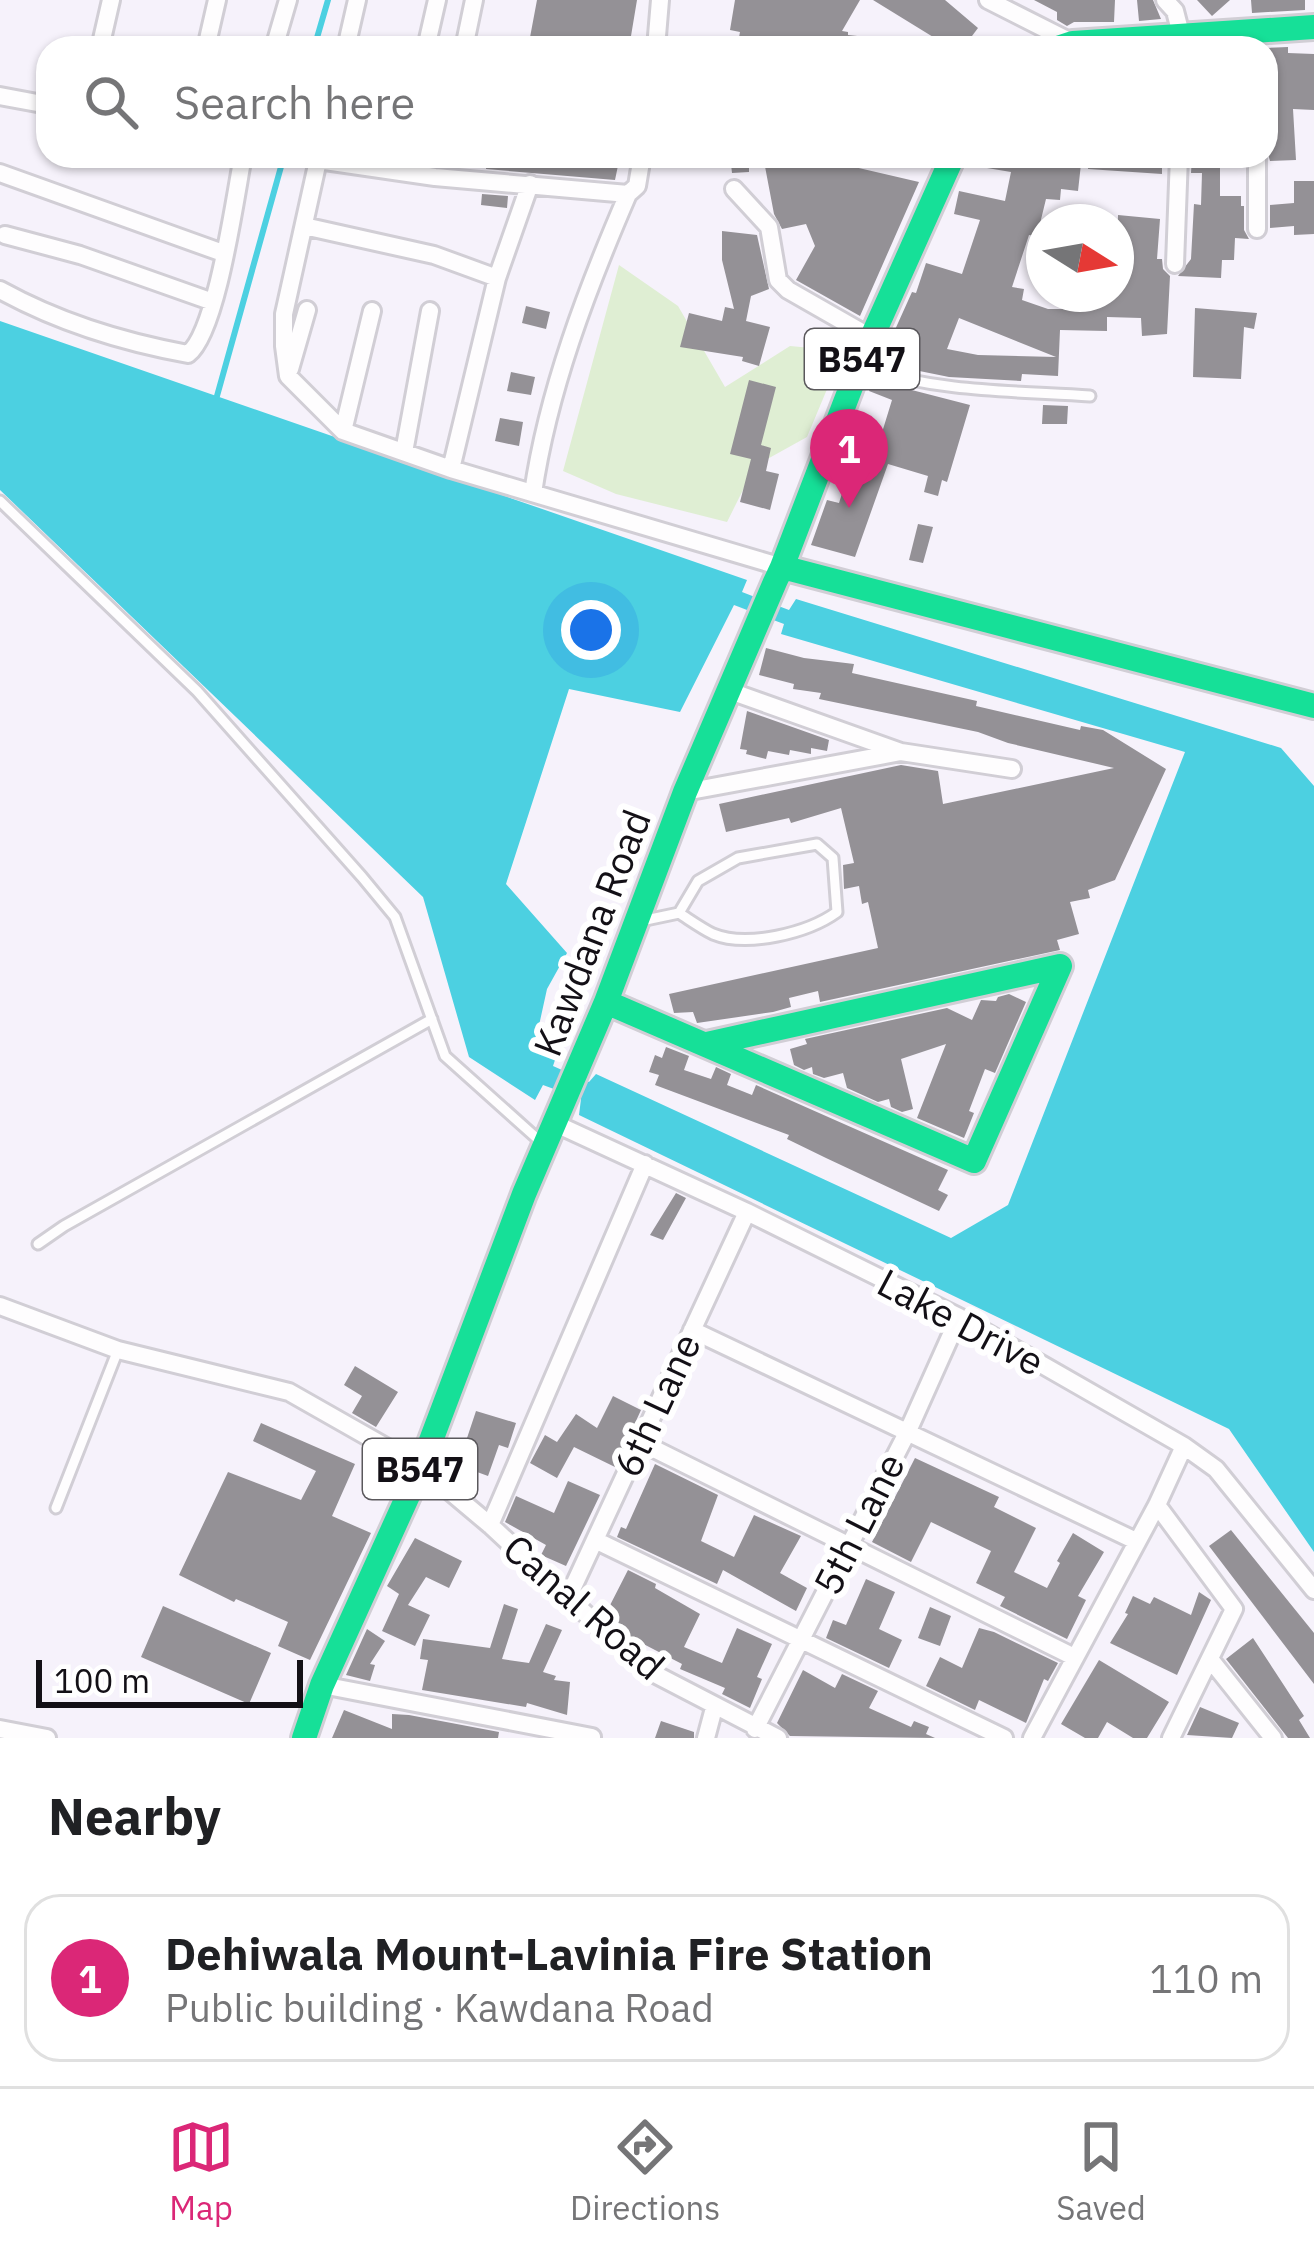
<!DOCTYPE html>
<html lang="en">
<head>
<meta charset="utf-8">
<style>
  body { margin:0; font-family:"IBM Plex Sans",sans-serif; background:#f6f6f6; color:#202124 }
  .compass { position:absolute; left:1026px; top:204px; width:108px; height:108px; border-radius:50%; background:#fff; box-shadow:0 3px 9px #0004; rotate:101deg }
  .scale { position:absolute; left:36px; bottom:30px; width:267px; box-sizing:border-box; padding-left:12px; border:6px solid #131016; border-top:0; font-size:33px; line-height:42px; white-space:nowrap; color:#131016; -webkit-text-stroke:9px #fff; paint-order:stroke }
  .you { position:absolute; left:591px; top:630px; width:42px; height:42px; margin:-30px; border:9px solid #fff; border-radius:50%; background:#1a73e8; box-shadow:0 0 0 18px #1a73e833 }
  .badge { display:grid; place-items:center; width:78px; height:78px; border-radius:50%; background:#db2777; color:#fff; font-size:39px; font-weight:700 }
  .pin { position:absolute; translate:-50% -99px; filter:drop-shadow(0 3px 6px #0008) }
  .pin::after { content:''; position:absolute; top:63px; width:42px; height:36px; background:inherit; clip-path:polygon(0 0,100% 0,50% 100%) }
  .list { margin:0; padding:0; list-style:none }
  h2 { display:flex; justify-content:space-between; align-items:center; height:156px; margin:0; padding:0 48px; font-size:51px }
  h2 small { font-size:39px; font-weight:400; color:#757577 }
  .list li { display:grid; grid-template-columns:78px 1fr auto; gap:36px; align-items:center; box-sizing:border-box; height:168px; margin:0 24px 24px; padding:0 24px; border:3px solid #e0e0e0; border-radius:36px }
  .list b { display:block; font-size:45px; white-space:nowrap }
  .list p { margin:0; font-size:39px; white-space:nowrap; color:#757577 }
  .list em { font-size:39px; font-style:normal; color:#757577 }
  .icon { flex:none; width:66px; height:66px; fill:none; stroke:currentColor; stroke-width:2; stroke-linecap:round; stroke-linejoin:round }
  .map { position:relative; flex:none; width:1314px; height:1738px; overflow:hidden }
  .search { position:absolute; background:#fff; box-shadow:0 3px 9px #0004; left:36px; right:36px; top:36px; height:132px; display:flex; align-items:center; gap:30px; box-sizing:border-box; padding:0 42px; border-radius:36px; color:#757577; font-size:45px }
  .sheet { height:348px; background:#fff }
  nav { display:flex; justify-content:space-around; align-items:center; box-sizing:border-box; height:168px; border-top:3px solid #e0e0e0; background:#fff; font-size:33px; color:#757577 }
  nav a { display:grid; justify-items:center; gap:6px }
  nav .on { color:#db2777 }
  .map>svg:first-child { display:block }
  .green { fill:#dfeed3 }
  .water { fill:#4cd0e1; fill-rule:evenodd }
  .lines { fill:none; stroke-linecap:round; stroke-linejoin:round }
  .stream { stroke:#4cd0e1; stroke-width:6 }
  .building { fill:#949196; fill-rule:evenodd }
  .lane-casing { stroke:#d1ced5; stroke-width:15 }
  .street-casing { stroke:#d1ced5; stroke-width:22 }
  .fast-casing { stroke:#d1ced5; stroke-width:30 }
  .lane { stroke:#fefdfe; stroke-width:9 }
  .street { stroke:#fefdfe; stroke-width:16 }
  .fast { stroke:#16e098; stroke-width:24 }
  .labels { text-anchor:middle; stroke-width:12; stroke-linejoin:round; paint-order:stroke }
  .shield { fill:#fff; stroke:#5a585c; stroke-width:3 }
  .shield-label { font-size:36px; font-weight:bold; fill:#131016 }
  .street-label { font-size:39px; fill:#131016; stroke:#fff }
</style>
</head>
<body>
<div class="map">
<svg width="1314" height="1738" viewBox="0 0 1314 1738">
  <rect width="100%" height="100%" fill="#f6f2fb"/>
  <path class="green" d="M619,265L678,306L725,387L790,346L843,351L807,437L755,466L727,522L616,494L563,471Z"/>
  <path class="water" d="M0,321L747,580L742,592L789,610L796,599L1281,748L1314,786V1552L1229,1429L579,1115L581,1099L543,1085L535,1100L469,1057L423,897L0,490ZM734,605L784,624L781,634L1185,752L1008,1205L951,1238L596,1074L589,1082L553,1066L556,1057L538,1030L547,989L567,953L506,884L569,689L680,712Z"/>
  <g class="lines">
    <path class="stream" d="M314,48L328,0
      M217,396L284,156"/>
  </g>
  <path class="building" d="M537,0H637L629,48L576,39L574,48H528Z
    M735,0H860L842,31L848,32V35L876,38L875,48H737L740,32L730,30Z
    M873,0H945L978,28L963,48H951Z
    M1034,0H1115L1114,22H1074L1067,26L1057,20V12Z
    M1137,0H1153L1161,19L1139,21Z
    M1197,0H1230L1212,16Z
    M1251,0H1305V10L1252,13Z
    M1288,47V53L1314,54V110L1293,109L1296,160L1270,161L1266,147V48Z
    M487,156H620L615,180L486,169Z
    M730,156H749V172L732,173Z
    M763,156H820V159L919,182L860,316L796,280L815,246L806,224L782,229L774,214Z
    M971,156H1053V160L1081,164L1078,191L1061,189L1060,200L1046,199L1037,236L1029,235L1012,287L1024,289L1022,300L1048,309H1067L1068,298H1073V294H1116L1118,215L1160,219L1157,259H1162L1163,269L1170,276L1167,334L1142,336L1141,318L1107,317V331L1060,330L1058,376L1022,374L1021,381L949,377L880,363L912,292L916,293L926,263L962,274L980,220L954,214L959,191L1005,201L1011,172L969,165ZM959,318L1056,357L978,355L947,349Z
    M1089,156H1107L1106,160H1162V174L1088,169Z
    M1192,156H1220V196H1241V206H1244V230L1249,239L1235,238L1234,260H1222L1221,278L1178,276L1191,259L1194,204L1201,205L1202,173H1191Z
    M1294,181H1314V234L1294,235V226L1270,228V205L1294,203Z
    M482,194L508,196L507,208L481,205Z
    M722,231L757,235L769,289L751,296L746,321L770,327L759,366L742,361L743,357L680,347L689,313L722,321L725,307L734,309L722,260Z
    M526,306L550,312L546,329L522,323Z
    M1195,308L1257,313L1254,329L1244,327L1241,379L1193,377Z
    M511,372L535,377L531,395L507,391Z
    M749,380L776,387L761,445L771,448L766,471L779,474L770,510L740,502L751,459L730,454Z
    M873,380L970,405L947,482L942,480L938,496L924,492L928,476L888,464L855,557L811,545L827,500L839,503L853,459L872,465L892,400L869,391Z
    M1043,405L1068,406L1067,424H1042Z
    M500,418L523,422L519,446L495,441Z
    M918,524L933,527L923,563L909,560Z
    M766,648L804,658L854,664L852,673L977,701L976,706L1080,730L1081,726L1103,730L1166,769L1115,880L1088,890L1090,898L1070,902L1079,934L1057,940L1060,950L820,1002L818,991L789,998L791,1007L773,1012L697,1023L693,1012L674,1013L669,994L878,948L868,902L862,904L859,886L844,889L843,865L854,863L841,808L791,823L789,818L726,832L719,804L901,765L938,771L943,804L1114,768L1008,743L978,732L819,699L821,693L793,689L794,684L759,675Z
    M747,711L829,740L827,751L811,748V754L790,750L789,755L768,751L766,759L746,754L747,750L740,749Z
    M1009,994L1026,1002L995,1073L985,1069L969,1111L974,1113L964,1138L917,1118L946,1044L901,1059L913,1109L902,1112L891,1107L889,1099L878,1102L847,1088L843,1073L824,1078L813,1074L812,1067L804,1070L794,1065L790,1049L807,1044L805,1039L947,1008L972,1020L981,1000L996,1001L998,997Z
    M666,1047L689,1056L684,1070L711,1079L716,1067L731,1074L727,1085L752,1095L756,1085L948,1170L938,1190L948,1195L939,1211L826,1158L787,1139L789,1135L655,1085L659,1075L649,1072L655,1055L662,1058Z
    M676,1193L686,1198L663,1240L650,1235Z
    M355,1366L398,1392L376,1427L352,1413L362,1396L344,1385Z
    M613,1396L641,1410L615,1467L574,1447L557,1478L530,1463L545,1435L557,1442L576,1414L597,1428Z
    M476,1411L516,1423L508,1448L499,1445L488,1476L458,1465Z
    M261,1423L355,1464L332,1516L371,1533L310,1660L278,1646L288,1622L236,1599L234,1602L179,1575L228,1472L301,1500L316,1471L253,1441Z
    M915,1458L999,1497L994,1507L1036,1528L1014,1572L1047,1588L1060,1563L1057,1561L1073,1533L1104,1552L1078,1596L1086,1600L1067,1639L1000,1606L1005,1597L976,1583L991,1551L931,1522L911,1562L872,1542Z
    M655,1464L718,1495L701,1541L734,1557L754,1515L801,1536L780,1573L807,1588L796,1611L723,1570L717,1584L617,1537L621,1527L626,1529Z
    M568,1481L600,1495L566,1566L541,1555L546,1545L505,1522L516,1496L554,1513Z
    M1231,1530L1314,1633V1684L1209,1546Z
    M415,1538L462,1561L449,1588L426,1577L408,1605L430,1615L415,1646L382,1631L399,1594L387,1586Z
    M628,1570L656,1584L655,1588L700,1614L684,1647L722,1663L737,1628L772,1644L757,1677L762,1679L750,1708L722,1694L725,1688L680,1669L682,1664L628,1636L605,1615Z
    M866,1579L895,1592L879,1629L902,1640L889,1668L826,1638L833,1620L846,1625Z
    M1199,1592L1211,1600L1177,1675L1110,1643L1128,1614L1125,1613L1133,1596L1150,1604L1154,1597L1191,1615Z
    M504,1604L518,1609L502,1659L529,1663L546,1624L562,1630L543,1672L556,1676L554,1680L570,1682L567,1715L527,1703L526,1707L422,1690L428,1660L420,1659L423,1639L490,1648Z
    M163,1606L271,1653L249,1704L141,1657Z
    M930,1607L951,1616L940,1646L918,1638Z
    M979,1628L994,1632L1058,1663L1048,1681L1044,1679L1026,1723L979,1700L975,1710L926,1686L940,1657L962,1668Z
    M367,1629L385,1641L370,1664L375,1665L370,1681L346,1675Z
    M1253,1638L1304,1716L1299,1720L1310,1738H1288L1226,1659Z
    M1099,1660L1169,1702L1147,1738H1133L1107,1722L1098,1738H1085L1061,1724Z
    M803,1670L835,1688L842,1674L878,1691L869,1708L911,1727L914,1721L929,1727L926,1734L935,1738L790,1736L777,1723Z
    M1200,1707L1239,1723L1232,1738L1187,1735Z
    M344,1710L392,1729V1714L409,1715L499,1732L498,1738H332Z
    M661,1721L694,1732V1738H655Z"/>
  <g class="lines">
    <defs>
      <path id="lane" d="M865,368C937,392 1014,391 1090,396
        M0,501L197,691L362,877L395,917L445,1056L541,1142
        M641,921L679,913C690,920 701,928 713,934C747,948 808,933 837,912L833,858L817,844L738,858L698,881L679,913
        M38,1244L64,1226L432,1019
        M56,1508L118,1350"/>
      <path id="street" d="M988,0L1073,43
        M1165,0L1175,11L1183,42
        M100,48L111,0
        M206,48L217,0
        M274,48L288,0
        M346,48L357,0
        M426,48L437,0
        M464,48L474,0
        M656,48L660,0
        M0,96L48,105
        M319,156L284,314V346L288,376L343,431L451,469L782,567
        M1257,156V229
        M318,160L435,177L628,194
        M0,173L223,253
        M734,189L769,227L778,280L788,290L872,338
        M304,226L434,255L497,278
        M5,235L80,255L213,302
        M1175,264L1179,156
        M0,290C58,322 122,342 188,354C217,332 235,197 243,156
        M290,369L307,310
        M343,431L372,311
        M404,452L430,311
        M451,469L497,278L530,184
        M533,493C548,390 587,289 628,194L637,186L642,156
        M730,691L901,752
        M685,792L901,752L1012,769
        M556,1124L747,1212L959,1317L1184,1446L1216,1469L1314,1590
        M0,1306L118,1350L289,1392L421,1467L490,1525L645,1669L778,1738
        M692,1330L1136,1541
        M638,1441L1074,1657
        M1157,1505L1234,1609L1171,1738
        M490,1525L645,1164
        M595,1540L1004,1738
        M568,1598L747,1212
        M1210,1659L1273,1738
        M322,1685L592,1737
        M0,1729L47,1738
        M755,1729L908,1431L959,1317
        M706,1738L714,1708
        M1032,1738L1157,1505L1184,1446"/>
      <path id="fast" d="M1058,48L1073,43L1314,27
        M782,567L859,366L953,156
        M775,582L782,567L1314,706
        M606,1002L974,1161L1060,966L707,1044
        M304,1738L322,1685L421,1467L524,1194L606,1002L685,792L775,582"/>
    </defs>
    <use href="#lane" class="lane-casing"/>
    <use href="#street" class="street-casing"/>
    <use href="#fast" class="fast-casing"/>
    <use href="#lane" class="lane"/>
    <use href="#street" class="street"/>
    <use href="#fast" class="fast"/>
  </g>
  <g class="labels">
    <g class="shield">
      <rect x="805" y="329" width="114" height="60" rx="9"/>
      <rect x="363" y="1439" width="114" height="60" rx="9"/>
    </g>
    <g class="shield-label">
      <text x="862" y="372">B547</text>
      <text x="420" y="1482">B547</text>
    </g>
    <g class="street-label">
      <text transform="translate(592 933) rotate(-69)" y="14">Kawdana Road</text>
      <text transform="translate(961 1322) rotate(28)" y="14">Lake Drive</text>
      <text transform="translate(657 1405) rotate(-65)" y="14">6th Lane</text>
      <text transform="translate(859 1524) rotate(-63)" y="14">5th Lane</text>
      <text transform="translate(584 1607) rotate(41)" y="14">Canal Road</text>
    </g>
  </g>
</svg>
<svg class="compass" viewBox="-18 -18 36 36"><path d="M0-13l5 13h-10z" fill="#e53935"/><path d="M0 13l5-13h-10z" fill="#757577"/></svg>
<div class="scale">100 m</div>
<div class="you"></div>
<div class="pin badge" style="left:849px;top:508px">1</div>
<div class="search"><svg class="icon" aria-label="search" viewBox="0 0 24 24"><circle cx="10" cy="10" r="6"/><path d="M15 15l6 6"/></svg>Search here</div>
</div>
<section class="sheet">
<h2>Nearby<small></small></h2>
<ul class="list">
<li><span class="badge">1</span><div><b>Dehiwala Mount-Lavinia Fire Station</b><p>Public building · Kawdana Road</p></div><em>110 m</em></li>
</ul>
</section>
<nav>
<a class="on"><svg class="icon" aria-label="map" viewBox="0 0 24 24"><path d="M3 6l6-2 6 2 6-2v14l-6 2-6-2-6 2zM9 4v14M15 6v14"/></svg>Map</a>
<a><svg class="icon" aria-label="directions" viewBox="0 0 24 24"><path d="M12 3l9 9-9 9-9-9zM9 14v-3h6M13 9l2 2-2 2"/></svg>Directions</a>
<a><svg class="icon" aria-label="saved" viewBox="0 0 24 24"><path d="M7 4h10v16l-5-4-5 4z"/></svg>Saved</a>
</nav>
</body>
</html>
